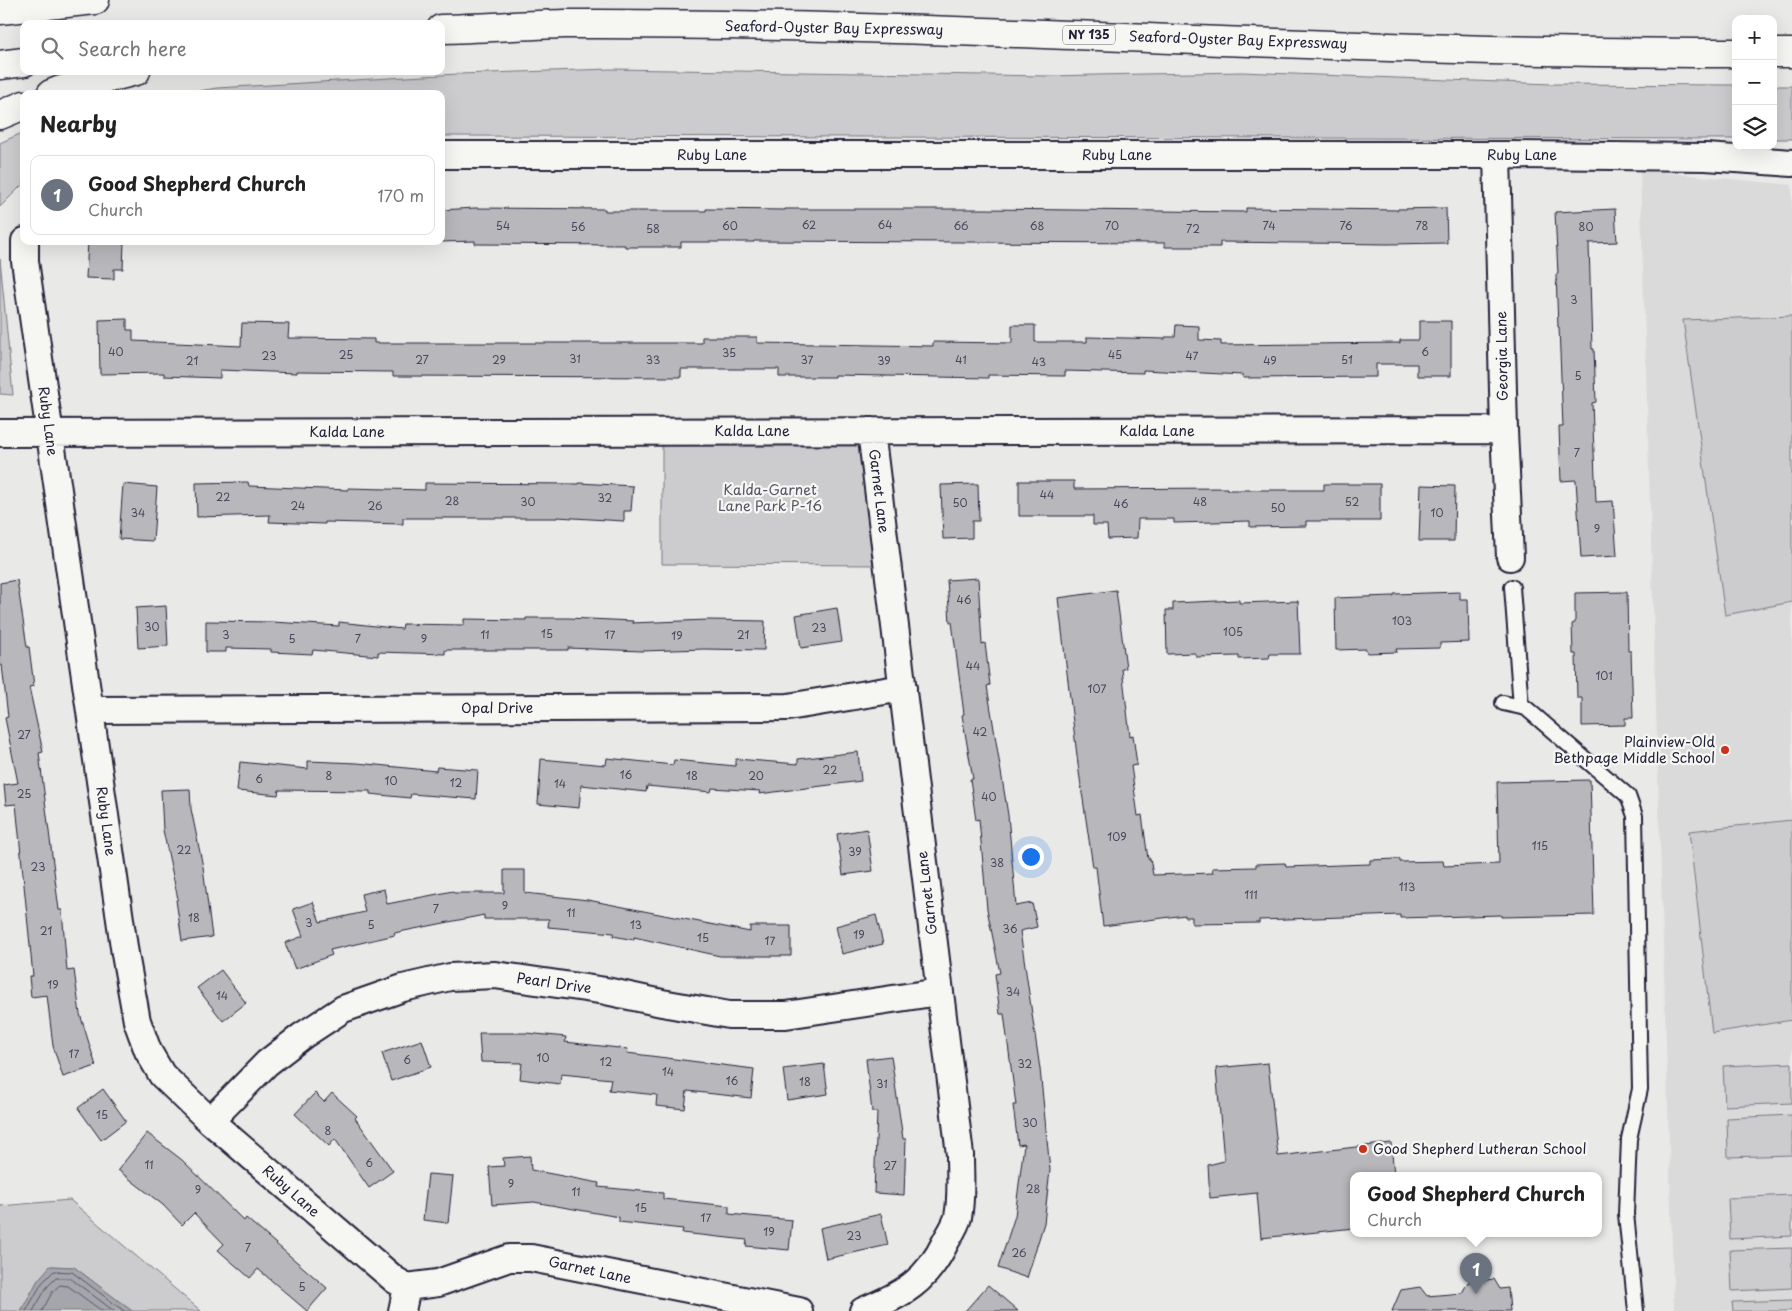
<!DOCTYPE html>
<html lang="en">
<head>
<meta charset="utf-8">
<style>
  body { margin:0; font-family:"Playpen Sans",sans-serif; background:#f2f2f2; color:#222 }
  .controls { position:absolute; right:15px; top:15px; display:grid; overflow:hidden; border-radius:10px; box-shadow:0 5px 20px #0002 }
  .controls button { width:45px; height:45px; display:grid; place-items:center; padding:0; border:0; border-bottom:1px solid #e0e0e0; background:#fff; color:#222; font:25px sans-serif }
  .you { position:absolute; left:1030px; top:856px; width:18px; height:18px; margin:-12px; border:4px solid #fff; border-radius:50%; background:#1a73e8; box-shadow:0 0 0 8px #1a73e833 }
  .badge { display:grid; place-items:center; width:32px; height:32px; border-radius:50%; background:#1a73e8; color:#fff; font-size:16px; font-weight:700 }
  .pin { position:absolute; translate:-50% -41px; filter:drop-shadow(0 1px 2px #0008) }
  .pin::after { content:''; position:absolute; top:26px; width:18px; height:15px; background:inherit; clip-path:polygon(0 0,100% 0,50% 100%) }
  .popup { position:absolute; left:1350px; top:1172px; width:252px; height:65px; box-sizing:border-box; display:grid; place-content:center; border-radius:10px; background:#fff; filter:drop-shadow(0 1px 4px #0005); font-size:16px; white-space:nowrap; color:#767676 }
  .popup b { font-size:19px; color:#222 }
  .popup::after { content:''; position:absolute; left:50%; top:100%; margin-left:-10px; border:10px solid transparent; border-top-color:#fff }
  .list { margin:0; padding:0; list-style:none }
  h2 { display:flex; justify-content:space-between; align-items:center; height:65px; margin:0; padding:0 20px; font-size:21px }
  h2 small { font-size:16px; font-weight:400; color:#767676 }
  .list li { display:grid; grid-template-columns:32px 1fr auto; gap:15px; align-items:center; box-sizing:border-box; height:80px; margin:0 10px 10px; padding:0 10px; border:1px solid #e0e0e0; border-radius:10px }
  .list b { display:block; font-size:19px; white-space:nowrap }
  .list p { margin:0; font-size:16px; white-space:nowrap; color:#767676 }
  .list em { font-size:16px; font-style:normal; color:#767676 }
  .icon { flex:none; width:28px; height:28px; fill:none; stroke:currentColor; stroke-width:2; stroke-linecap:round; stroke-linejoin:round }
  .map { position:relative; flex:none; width:1792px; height:1311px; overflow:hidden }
  .search { position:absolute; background:#fff; box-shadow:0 5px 20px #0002; left:20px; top:20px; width:425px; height:55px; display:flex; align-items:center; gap:12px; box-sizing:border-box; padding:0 18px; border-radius:10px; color:#767676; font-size:19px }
  .panel { position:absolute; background:#fff; box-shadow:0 5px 20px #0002; left:20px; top:90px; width:425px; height:155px; border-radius:10px }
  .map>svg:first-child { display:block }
  .built { fill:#dadada }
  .green { fill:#ccccce; stroke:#777784 }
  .water { fill:#a5a5ac; stroke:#71717f }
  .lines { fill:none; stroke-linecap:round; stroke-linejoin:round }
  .shore { stroke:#565668; stroke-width:1 }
  .building { fill:#b8b8bc; stroke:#22223b }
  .lane-casing { stroke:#22223b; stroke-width:18 }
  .street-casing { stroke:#22223b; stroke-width:30 }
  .highway-casing { stroke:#22223b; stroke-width:31 }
  .lane { stroke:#f6f6f2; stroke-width:14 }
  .street { stroke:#f6f6f2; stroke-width:26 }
  .highway { stroke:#f6f6f2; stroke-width:28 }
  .poi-dot { fill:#c8321e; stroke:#f6f6f2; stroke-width:2 }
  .labels { text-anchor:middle; stroke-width:4.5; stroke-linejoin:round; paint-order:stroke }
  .number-label { font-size:11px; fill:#48485b }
  .shield { fill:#f6f6f2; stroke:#626272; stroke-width:1 }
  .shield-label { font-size:12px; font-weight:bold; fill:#22223b }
  .street-label { font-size:14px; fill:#22223b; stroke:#f6f6f2 }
  .park-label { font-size:14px; fill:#555567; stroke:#f6f6f2 }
  .poi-label { font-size:14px; fill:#22223b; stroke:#f6f6f2; text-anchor:end }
</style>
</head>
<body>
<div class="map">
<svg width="1792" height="1311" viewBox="0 0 1792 1311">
  <rect width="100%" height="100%" fill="#e9e9e7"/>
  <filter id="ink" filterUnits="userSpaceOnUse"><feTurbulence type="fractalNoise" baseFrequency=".02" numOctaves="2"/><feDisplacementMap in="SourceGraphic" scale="10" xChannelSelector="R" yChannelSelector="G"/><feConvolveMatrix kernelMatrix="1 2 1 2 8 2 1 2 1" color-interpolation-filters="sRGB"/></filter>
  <g filter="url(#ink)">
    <path class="built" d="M1640,170L1792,185V1311H1674Z"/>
    <path class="green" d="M611,69L1047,76L1241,72L1552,84L1736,85V139L441,136V94H181L217,88L458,74Z
      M1773,86H1792V139H1773Z
      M24,132V183L0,207V143Z
      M0,259L13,395L0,394Z
      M1792,316V602L1725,615L1683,320Z
      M871,431L887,565L662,564V432Z
      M1792,820V1020L1712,1033L1689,831Z
      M1792,1063V1103L1725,1106L1723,1066Z
      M1792,1115V1155L1728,1157L1727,1118Z
      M1792,1195V1236L1730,1239L1728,1198Z
      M70,1200L201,1311H132L74,1267L51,1266L38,1280L21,1311H0V1206Z
      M1792,1248V1288L1732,1291L1730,1250Z
      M1792,1300V1311H1733L1732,1302Z"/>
    <path class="water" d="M50,1266L74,1267L132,1311H21L38,1280Z"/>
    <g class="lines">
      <path class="shore" d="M26,1311L42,1283L54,1271L72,1272L124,1311
        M33,1311L47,1287L56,1278H70L114,1311
        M42,1311L53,1291L60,1285L68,1286L102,1311"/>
    </g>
    <path class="building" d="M475,208L605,209V211H706V209L785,210V209H985L1246,212V208L1398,210V209L1446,208L1447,243L1388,244L1220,242V247H1165V243L754,241V242H681V247H625V245L475,244V241L441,242V210Z
      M1615,209L1617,242L1589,243L1592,349H1594L1596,402L1592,403L1596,502L1613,501L1617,556L1581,558L1576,480L1561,481L1559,427H1563L1559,327H1558L1556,274H1558L1555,212Z
      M88,241H124L123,269H114V279L86,278Z
      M127,319V330H133V341L241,346L242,323L289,324L288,338L374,339V343H702V337H757V343L933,346V342L1012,343V325H1035V342H1087V337L1165,339V337H1175L1176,325L1199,326V340L1221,341V345L1400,343V340H1419V321H1451V376H1417V364H1376V377L1243,378V375L1143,370V373L1065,371V376L988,375V378L835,375V377H779V369H681V377L393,376V372L297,371V373L220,370V378L164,376V373L100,374L99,320Z
      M1019,481H1074V489L1227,488V490H1324V484H1380V521H1306V526L1250,527V521L1174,523V519H1138L1137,538L1108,539L1107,525H1093V516H1019Z
      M248,482L249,486L348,490V488L425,490V483L579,484V483L633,486L631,511H624V521L557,517V518H403V524L325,522V524L269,522L270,515L197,517L196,483Z
      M123,484L157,487L153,541L119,539Z
      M978,484L979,521H972V538L943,539L941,485Z
      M1421,485L1455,486L1454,541H1419Z
      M978,578L982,644L985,643L990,685L987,686L1008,815L1016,906L1032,903L1037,927L1020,931L1040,1069L1050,1170L1044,1223L1027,1278L998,1268L1015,1216L1024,1144L1018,1145L1013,1105H1016L1004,1014H1000L995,974L1000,973L987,909L979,819L976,820L970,779H973L962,715L964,714L952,622H950L947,580Z
      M17,580L27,647H29L34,686L29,687L43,752L39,753L59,910H62L67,971L74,970L80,1014L96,1066L63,1077L53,1046L47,995L31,997L29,976H33L16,804L6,805L4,785L18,783L5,718L8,717L2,665L0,666V583Z
      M1116,590L1126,668L1122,669L1130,736L1133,735L1137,765L1131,766L1138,816L1142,815L1148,859L1150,858L1153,875L1213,873L1212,868L1256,867V864L1285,863L1286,867L1340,865L1370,864V860L1400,859V862L1443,861L1444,866L1499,864L1497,782L1590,780L1594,915L1501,917V915L1400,918V915L1259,920V923L1192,924V917H1185V915L1103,926L1096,867H1093L1079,772L1058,598Z
      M1460,592V599H1468L1469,642L1440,643V648L1396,649L1397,652L1367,653L1366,649L1336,650L1335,598L1394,596V594Z
      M1627,592L1628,651H1631L1633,718H1625V725L1582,726V698H1577L1576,654H1573L1572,624L1575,623V593Z
      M1239,600V603L1298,601L1300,654H1270L1269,658L1239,659V656L1196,657L1195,653L1167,654L1166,610H1173V603Z
      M166,606L168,646L138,648L136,608Z
      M837,608L842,642L801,648L796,615Z
      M526,618H568L633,621L632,623L708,620L765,621L764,650L704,649L642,651L568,648V650H445V654L378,652V656L313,650L312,654L271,652V649L226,648V652H206V621L272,622L339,626V622L402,629L403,624L464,625V619L526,620Z
      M858,752L861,781L759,794L760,791L712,788L711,792L647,786L646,792L581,785L579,808L538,804L541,759L606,765L607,758L673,765L674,760L735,766L736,759L798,764V759Z
      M308,761L357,763L436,771L437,767L478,770L476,799L411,794L410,798L370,794V791L279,790L278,795L237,791L240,762L308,769Z
      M190,789L191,809L203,867L212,937L182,941L176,900L178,899L163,830L161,790Z
      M867,829L873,871L843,875L837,834Z
      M504,870H525V893L588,900L750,932V926H791V956H720L634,937V940L613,936L614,933L548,927L549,919H484V915L394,933L395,935L330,950L332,955L295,969L285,943L303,936L293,909L313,902L320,922L365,912L361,894L384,889L387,904L453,891L454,893H504Z
      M876,915L883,944L842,954L836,926Z
      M221,970L246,1003L223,1021L197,988Z
      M479,1033H526L566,1037L565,1042L628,1049L627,1053L754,1069L751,1098L687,1091L685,1109L656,1106L657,1095L609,1090L611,1079L561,1074L560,1084L520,1079L522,1063L481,1062Z
      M422,1040L431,1067L391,1081L382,1053Z
      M891,1056L903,1139H906L904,1195L874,1193L877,1112H872L866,1059Z
      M1268,1063L1278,1156L1391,1143L1394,1175H1354V1228L1261,1238L1257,1193L1210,1198L1208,1165L1224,1161L1216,1068Z
      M824,1064L828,1094L787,1100L783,1069Z
      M103,1089L126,1121L101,1140L78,1108Z
      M315,1093L324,1102L332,1093L357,1116L355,1118L393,1171L369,1188L335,1139L329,1146L295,1114Z
      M147,1133L182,1160L244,1221L246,1218L327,1288L307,1311L258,1269L250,1278L218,1250L224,1244L194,1213L182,1225L163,1205L118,1170Z
      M530,1156L531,1170L599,1183L598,1187L663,1193V1199L729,1206V1214L792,1220L789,1250L746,1246L747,1240L682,1233L683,1229L619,1222V1217L534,1202L492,1205L489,1167L504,1166L503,1158Z
      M428,1174L453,1176L448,1223L423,1220Z
      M881,1214L888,1245L826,1259L820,1228Z
      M1494,1279L1500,1289L1508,1288L1510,1311H1392L1401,1290L1420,1287L1427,1296L1462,1293L1468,1282Z
      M988,1285L1018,1311H965Z"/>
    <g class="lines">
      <defs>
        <path id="lane" d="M1512,587L1521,707
          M1503,703L1526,708L1628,796L1635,816L1640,1089L1629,1139L1626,1214L1636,1311"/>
        <path id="street" d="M441,155H1508L1706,157L1792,163
          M1497,155L1504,430L1510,557
          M25,241V261L30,296L125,954L137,1021L148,1051L162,1075L210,1121L395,1280L407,1287
          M0,433L1504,430
          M90,710L788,707L903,688
          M210,1121L267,1063L302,1036L343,1009L403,988L450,977L495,975L606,991L662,1003L729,1015H786L939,992
          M407,1287L438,1283L509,1258H531L799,1311
          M402,1311L407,1287
          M863,1311C904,1293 926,1283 946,1241C950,1234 956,1225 958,1217C962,1197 960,1176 960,1155L871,431"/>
        <path id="highway" d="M0,10L95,0
          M441,29C482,28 524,25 565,24C955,22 1345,54 1736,53
          M1773,53H1792
          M0,65L24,62
          M51,94L61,90L136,71
          M0,115L24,105"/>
      </defs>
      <use href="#lane" class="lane-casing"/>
      <use href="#street" class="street-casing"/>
      <use href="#highway" class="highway-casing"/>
      <use href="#lane" class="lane"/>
      <use href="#street" class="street"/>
      <use href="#highway" class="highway"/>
    </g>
  </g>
  <g class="poi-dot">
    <circle cx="1725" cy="750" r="5"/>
    <circle cx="1363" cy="1149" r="5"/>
  </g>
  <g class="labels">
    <g class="number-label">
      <text x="809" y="229">62</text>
      <text x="885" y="229">64</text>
      <text x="503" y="230">54</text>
      <text x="730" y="230">60</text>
      <text x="961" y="230">66</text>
      <text x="1037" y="230">68</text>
      <text x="1112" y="230">70</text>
      <text x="1269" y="230">74</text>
      <text x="1346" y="230">76</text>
      <text x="1422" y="230">78</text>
      <text x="578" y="231">56</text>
      <text x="1586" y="231">80</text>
      <text x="653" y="233">58</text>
      <text x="1193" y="233">72</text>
      <text x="1574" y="304">3</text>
      <text x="116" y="356">40</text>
      <text x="1425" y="356">6</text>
      <text x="729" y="357">35</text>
      <text x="346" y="359">25</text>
      <text x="1115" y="359">45</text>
      <text x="269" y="360">23</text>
      <text x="1192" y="360">47</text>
      <text x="575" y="363">31</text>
      <text x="422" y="364">27</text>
      <text x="499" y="364">29</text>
      <text x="653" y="364">33</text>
      <text x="807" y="364">37</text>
      <text x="961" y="364">41</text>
      <text x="1347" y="364">51</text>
      <text x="192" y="365">21</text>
      <text x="884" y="365">39</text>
      <text x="1270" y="365">49</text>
      <text x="1039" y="366">43</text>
      <text x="1578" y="380">5</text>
      <text x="1577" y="457">7</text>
      <text x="1047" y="499">44</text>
      <text x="223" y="501">22</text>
      <text x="605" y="502">32</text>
      <text x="452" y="505">28</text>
      <text x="528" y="506">30</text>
      <text x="1200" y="506">48</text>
      <text x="1352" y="506">52</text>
      <text x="960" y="507">50</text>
      <text x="1121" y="508">46</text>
      <text x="298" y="510">24</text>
      <text x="375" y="510">26</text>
      <text x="1278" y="512">50</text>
      <text x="138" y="517">34</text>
      <text x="1437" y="517">10</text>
      <text x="1597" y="533">9</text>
      <text x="964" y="604">46</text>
      <text x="1402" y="625">103</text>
      <text x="152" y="631">30</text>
      <text x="819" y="632">23</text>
      <text x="1233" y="636">105</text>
      <text x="547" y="638">15</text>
      <text x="226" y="639">3</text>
      <text x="485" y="639">11</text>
      <text x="610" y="639">17</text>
      <text x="743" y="639">21</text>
      <text x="677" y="640">19</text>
      <text x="292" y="643">5</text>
      <text x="358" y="643">7</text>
      <text x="424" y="643">9</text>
      <text x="973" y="670">44</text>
      <text x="1604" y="680">101</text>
      <text x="1097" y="693">107</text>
      <text x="980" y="736">42</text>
      <text x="24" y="739">27</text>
      <text x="830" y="774">22</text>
      <text x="626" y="779">16</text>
      <text x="329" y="780">8</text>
      <text x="692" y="780">18</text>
      <text x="756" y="780">20</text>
      <text x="259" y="783">6</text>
      <text x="391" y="785">10</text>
      <text x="456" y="787">12</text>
      <text x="560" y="788">14</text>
      <text x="24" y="798">25</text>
      <text x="989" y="801">40</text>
      <text x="1117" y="841">109</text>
      <text x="1540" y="850">115</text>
      <text x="184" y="854">22</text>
      <text x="855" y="856">39</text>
      <text x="997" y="867">38</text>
      <text x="38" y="871">23</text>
      <text x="1407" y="891">113</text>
      <text x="1251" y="899">111</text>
      <text x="505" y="910">9</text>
      <text x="436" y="913">7</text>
      <text x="571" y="917">11</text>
      <text x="194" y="922">18</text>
      <text x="309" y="927">3</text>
      <text x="371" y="929">5</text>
      <text x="636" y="929">13</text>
      <text x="1010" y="933">36</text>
      <text x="46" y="935">21</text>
      <text x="859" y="939">19</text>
      <text x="703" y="942">15</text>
      <text x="770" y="945">17</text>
      <text x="53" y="989">19</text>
      <text x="1013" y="996">34</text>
      <text x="222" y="1000">14</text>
      <text x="74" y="1058">17</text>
      <text x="543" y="1062">10</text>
      <text x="407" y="1064">6</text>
      <text x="606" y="1066">12</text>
      <text x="1025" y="1068">32</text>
      <text x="668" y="1076">14</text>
      <text x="732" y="1085">16</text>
      <text x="805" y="1086">18</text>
      <text x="882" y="1088">31</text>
      <text x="102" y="1119">15</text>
      <text x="1030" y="1127">30</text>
      <text x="328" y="1135">8</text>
      <text x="369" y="1167">6</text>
      <text x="149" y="1169">11</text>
      <text x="890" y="1170">27</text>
      <text x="511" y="1188">9</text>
      <text x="1033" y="1193">28</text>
      <text x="198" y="1194">9</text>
      <text x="576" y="1196">11</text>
      <text x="641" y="1212">15</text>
      <text x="706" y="1222">17</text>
      <text x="769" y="1236">19</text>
      <text x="854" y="1240">23</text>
      <text x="248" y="1252">7</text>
      <text x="1019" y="1257">26</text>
      <text x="302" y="1291">5</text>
    </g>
    <rect class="shield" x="1063" y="25.5" width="52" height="19" rx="4"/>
    <g class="shield-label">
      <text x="1089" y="39">NY 135</text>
    </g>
    <g class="street-label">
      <text transform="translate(834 28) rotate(1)" y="5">Seaford-Oyster Bay Expressway</text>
      <text transform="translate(1238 40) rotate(2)" y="5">Seaford-Oyster Bay Expressway</text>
      <text x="712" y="160">Ruby Lane</text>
      <text x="1117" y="160">Ruby Lane</text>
      <text x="1522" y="160">Ruby Lane</text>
      <text transform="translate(1502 356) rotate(-91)" y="5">Georgia Lane</text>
      <text transform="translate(48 421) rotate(82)" y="5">Ruby Lane</text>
      <text x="752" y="436">Kalda Lane</text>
      <text x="1157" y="436">Kalda Lane</text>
      <text x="347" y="437">Kalda Lane</text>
      <text transform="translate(879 491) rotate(83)" y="5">Garnet Lane</text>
      <text x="497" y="713">Opal Drive</text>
      <text transform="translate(106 821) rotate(82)" y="5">Ruby Lane</text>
      <text transform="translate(927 893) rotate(-97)" y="5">Garnet Lane</text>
      <text transform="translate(554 983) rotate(8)" y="5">Pearl Drive</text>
      <text transform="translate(291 1191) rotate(41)" y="5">Ruby Lane</text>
      <text transform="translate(590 1270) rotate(12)" y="5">Garnet Lane</text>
    </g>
    <g class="park-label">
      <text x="770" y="495">Kalda-Garnet<tspan x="770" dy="16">Lane Park P-16</tspan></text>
    </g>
    <g class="poi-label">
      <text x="1715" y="747">Plainview-Old<tspan x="1715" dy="16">Bethpage Middle School</tspan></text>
      <text x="1373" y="1154" text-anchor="start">Good Shepherd Lutheran School</text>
    </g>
  </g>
</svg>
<div class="controls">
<button>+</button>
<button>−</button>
<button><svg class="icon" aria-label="layers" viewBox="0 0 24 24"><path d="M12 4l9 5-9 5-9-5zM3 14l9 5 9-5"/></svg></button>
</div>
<div class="you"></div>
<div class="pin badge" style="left:1476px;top:1294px;background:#6b7280">1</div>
<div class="popup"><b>Good Shepherd Church</b>Church</div>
<div class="search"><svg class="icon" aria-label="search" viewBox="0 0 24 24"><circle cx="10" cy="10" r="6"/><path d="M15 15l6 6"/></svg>Search here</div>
<section class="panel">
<h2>Nearby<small></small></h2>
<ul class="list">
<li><span class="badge" style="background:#6b7280">1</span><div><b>Good Shepherd Church</b><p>Church</p></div><em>170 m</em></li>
</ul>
</section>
</div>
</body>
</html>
